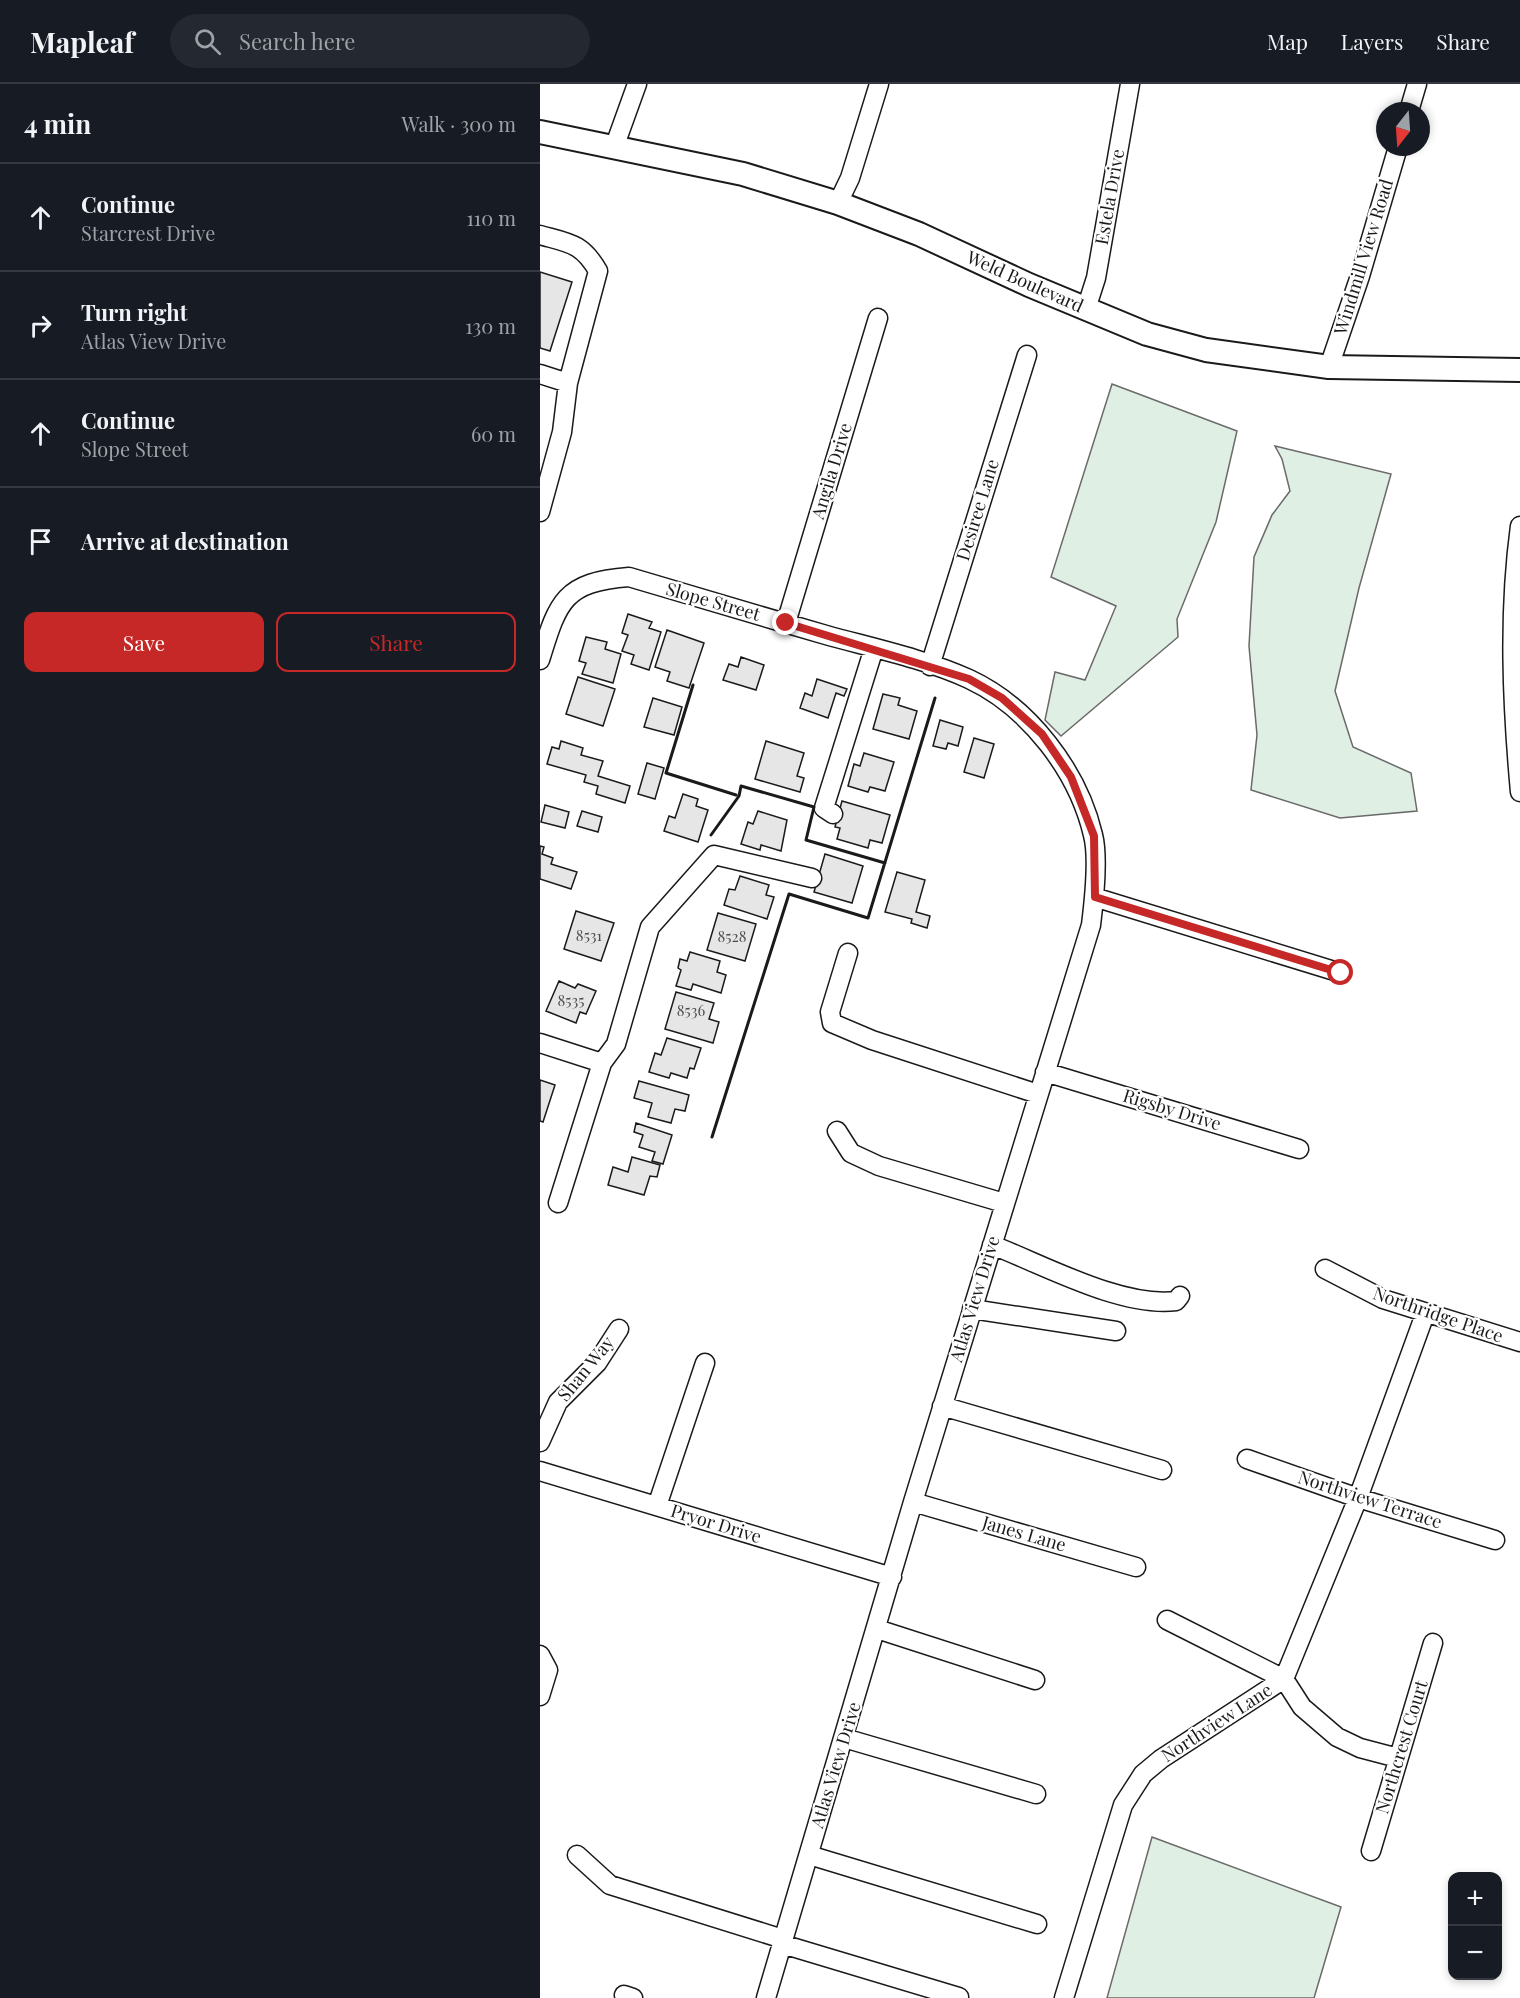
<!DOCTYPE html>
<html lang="en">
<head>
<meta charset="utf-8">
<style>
  body { margin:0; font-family:"Playfair Display",serif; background:#242831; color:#f1f3f6 }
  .controls { position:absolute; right:18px; bottom:18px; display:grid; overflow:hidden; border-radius:12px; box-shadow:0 3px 9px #0003 }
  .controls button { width:54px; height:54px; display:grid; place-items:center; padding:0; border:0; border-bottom:2px solid #363941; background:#171b24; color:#f1f3f6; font:30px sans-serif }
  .compass { position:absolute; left:836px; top:18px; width:54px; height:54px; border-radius:50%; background:#171b24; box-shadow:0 3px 9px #0003; rotate:197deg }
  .stop { position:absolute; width:18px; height:18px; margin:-14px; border:4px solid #c62828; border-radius:50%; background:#fff }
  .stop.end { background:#c62828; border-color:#fff; box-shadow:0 2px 6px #0008 }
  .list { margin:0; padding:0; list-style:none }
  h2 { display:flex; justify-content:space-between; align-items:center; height:78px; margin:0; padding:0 24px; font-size:26px }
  h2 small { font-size:20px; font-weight:400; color:#9ea1a6 }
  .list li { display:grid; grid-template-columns:39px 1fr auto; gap:18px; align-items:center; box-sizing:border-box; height:108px; padding:0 24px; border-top:2px solid #363941 }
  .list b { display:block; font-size:22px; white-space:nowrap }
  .list p { margin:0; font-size:20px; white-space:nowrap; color:#9ea1a6 }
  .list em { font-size:20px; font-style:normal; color:#9ea1a6 }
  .actions { display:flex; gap:12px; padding:18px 24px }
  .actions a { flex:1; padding:14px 0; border:2px solid #c62828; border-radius:12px; text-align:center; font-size:21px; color:#c62828 }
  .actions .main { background:#c62828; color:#fff }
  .icon { flex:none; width:33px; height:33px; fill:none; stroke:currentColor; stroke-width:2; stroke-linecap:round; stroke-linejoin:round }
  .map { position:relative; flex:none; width:980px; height:1914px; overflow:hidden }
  header { display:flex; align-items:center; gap:36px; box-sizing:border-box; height:84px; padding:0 30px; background:#171b24; border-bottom:2px solid #363941 }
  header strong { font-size:28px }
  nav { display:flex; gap:33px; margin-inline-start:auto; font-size:21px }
  .search { width:420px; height:54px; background:#242831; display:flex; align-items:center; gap:15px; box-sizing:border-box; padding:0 21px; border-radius:33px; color:#9ea1a6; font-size:22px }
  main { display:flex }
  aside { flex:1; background:#171b24 }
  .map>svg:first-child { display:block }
  .green { fill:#e0efe3; stroke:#6a6a6a; stroke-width:1.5 }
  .building { fill:#e6e6e6; stroke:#1a1a1a; stroke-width:1.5 }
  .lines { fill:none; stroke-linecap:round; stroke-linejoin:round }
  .minor-casing { stroke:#1a1a1a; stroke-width:21 }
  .major-casing { stroke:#1a1a1a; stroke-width:26 }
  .minor { stroke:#fff; stroke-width:18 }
  .major { stroke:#fff; stroke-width:22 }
  .wall { stroke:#1a1a1a; stroke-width:3 }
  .route { stroke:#c62828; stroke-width:8 }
  .labels { text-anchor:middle; stroke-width:4.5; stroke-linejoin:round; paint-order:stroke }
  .number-label { font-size:15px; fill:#4d4d4d }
  .street-label { font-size:18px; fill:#1a1a1a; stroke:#fff }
</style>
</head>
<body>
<header>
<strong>Mapleaf</strong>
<div class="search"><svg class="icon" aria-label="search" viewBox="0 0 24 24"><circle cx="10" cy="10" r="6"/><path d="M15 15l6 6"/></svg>Search here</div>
<nav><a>Map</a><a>Layers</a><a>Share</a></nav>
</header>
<main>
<aside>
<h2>4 min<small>Walk · 300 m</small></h2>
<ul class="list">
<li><svg class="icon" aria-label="ahead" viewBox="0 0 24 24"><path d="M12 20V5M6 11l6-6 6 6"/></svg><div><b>Continue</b><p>Starcrest Drive</p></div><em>110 m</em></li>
<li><svg class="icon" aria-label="right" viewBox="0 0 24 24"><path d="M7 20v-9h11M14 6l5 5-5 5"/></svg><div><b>Turn right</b><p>Atlas View Drive</p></div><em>130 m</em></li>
<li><svg class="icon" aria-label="ahead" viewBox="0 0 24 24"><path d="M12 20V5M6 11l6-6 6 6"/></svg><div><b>Continue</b><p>Slope Street</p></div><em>60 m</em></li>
<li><svg class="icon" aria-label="arrive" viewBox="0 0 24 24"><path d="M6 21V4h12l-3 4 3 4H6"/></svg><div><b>Arrive at destination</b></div></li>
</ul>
<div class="actions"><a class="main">Save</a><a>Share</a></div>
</aside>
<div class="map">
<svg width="980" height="1914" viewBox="0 0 980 1914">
  <rect width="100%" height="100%" fill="#fff"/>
  <path class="green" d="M572,300L697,347L676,438L637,535L638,553L521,652L505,636L515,588L545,596L576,522L511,493Z
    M735,362L851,390L819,504L795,607L813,663L871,689L877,727L800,734L711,706L717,651L709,562L714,473L732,431L750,407L742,375Z
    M612,1753L801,1823L774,1914H567Z"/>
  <path class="building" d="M0,188L32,198L10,267L0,264Z
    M88,530L112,538L109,544L121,548L109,586L91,580L94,571L82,567L88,551L82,549Z
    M127,546L164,559L149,604L127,597L130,588L115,583Z
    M46,553L67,558L65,565L81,570L73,599L42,590L46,579L39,577Z
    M201,573L224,581L216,606L183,596L189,580L198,583Z
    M38,593L75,605L63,642L26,630Z
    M277,595L307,605L304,612L296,609L288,634L260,624L265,609L272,612Z
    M343,610L360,614L358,621L377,627L369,655L333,645Z
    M113,614L142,623L134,651L104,643Z
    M400,636L423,643L418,662L408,659L406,665L393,662Z
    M434,654L454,660L444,694L424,688Z
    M21,657L43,664L41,671L63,677L58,692L90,702L85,719L56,710L58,702L44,698L46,691L7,680L12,663L19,665Z
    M226,657L264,669L257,692L264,694L260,708L215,695Z
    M324,669L354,678L345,707L330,703L328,708L308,702L314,680L320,682Z
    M107,679L124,684L115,715L98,710Z
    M143,710L158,715L156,722L168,726L158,758L124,747L129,732L135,734Z
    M302,717L350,731L342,759L330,756L328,764L297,755L300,744L295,743Z
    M5,721L29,728L25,744L1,738Z
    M42,727L62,733L58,748L37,742Z
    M218,727L247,736L241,767L221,761L220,766L201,760L208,738L213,740Z
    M0,762L4,763L2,770L13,774L11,780L37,788L31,805L0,795Z
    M285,770L323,782L312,819L274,808Z
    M357,788L385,796L376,828L390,832L387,844L371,839L372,835L345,828Z
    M200,792L229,801L226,811L234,813L227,835L184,821L189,805L195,806Z
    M36,827L74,839L61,877L24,865Z
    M178,829L216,840L205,877L167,866Z
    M150,868L180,877L177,888L186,891L181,909L153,900L151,906L136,902L141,886L138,884L140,875L147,877Z
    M19,897L35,904L38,900L56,907L46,930L40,928L36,939L6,927Z
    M136,908L174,919L169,935L179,938L173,959L125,945Z
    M127,954L161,964L154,985L150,984L147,994L131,989L129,994L109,988L115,969L121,971Z
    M0,996L15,1001L3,1038L0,1037Z
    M99,997L149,1011L145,1027L135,1025L131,1039L108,1033L112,1019L94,1014Z
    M96,1039L132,1051L123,1080L112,1077L115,1068L99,1063L103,1051L94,1048Z
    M92,1073L120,1081L117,1093L110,1092L104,1111L68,1101L73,1083L88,1088Z"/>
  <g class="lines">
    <defs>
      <path id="minor" d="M869,27L877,0
        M75,61L97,0
        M298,119L310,94L339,0
        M0,151C29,159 42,159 58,187L28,299L22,348L0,428
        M546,225L556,194L590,0
        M789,283L820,192L858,63
        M0,290L28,299
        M980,442C968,530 972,620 980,708
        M246,539L338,234
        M0,576C18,518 23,498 89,493C154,512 220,532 286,551C333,564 385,575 429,595C489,623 538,687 553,751C559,774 554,817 551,841L373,1418L226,1914
        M390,582L487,271
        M293,730L284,724L334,564
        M554,813L801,889
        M308,869L290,928L292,939L332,956L498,1010
        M0,959L62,979
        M505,988L759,1065
        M297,1047L311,1069L339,1082L464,1119
        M18,1119L62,979L76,960L110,843L174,771L272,794
        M452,1161C502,1180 581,1224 636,1217L640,1212
        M785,1185L843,1215L980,1258
        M432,1225L576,1247
        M402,1322L622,1386
        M0,1358L18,1318L57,1279L79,1245
        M707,1375L818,1414L955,1456
        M0,1387L352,1493
        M373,1418L596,1483
        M117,1422L165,1279
        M627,1536L744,1595L762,1623L797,1653L820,1664L858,1674
        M337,1545L495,1596
        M0,1571L8,1586L0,1612
        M304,1654L496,1710
        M831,1767L893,1559
        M37,1771L70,1801L243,1855
        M269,1771L497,1840
        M242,1860L419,1913
        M84,1911L93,1914
        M524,1914L583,1721L603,1690L621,1675L744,1595L818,1414L885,1230"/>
      <path id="major" d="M0,48L203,90L298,119L379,150L489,201L607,250L666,266L789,283L980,286"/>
    </defs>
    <use href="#minor" class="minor-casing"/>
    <use href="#major" class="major-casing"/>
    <use href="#minor" class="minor"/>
    <use href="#major" class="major"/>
    <path class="wall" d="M153,601L126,689L196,711
      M171,751L199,712L201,702L274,723L266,756L345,779
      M172,1053L249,810L328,834L395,614"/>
  </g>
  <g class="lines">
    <path class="route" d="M246,539L429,595L462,614L502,650L531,693L554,752L555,813L801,889"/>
  </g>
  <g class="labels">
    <g class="number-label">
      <text x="49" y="857">8531</text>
      <text x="192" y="858">8528</text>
      <text x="31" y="922">8535</text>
      <text x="151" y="932">8536</text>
    </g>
    <g class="street-label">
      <text transform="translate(570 113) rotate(-80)" y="6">Estela Drive</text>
      <text transform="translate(824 173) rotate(-73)" y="6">Windmill View Road</text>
      <text transform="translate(485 198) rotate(24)" y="6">Weld Boulevard</text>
      <text transform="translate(292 387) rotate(-73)" y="6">Angila Drive</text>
      <text transform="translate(438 426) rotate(-73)" y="6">Desiree Lane</text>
      <text transform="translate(173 518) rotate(16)" y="6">Slope Street</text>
      <text transform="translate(632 1026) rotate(17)" y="6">Rigsby Drive</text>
      <text transform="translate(435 1215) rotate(-73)" y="6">Atlas View Drive</text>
      <text transform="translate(898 1231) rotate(19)" y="6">Northridge Place</text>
      <text transform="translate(46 1285) rotate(-51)" y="6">Shan Way</text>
      <text transform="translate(830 1416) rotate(18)" y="6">Northview Terrace</text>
      <text transform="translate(176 1440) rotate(17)" y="6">Pryor Drive</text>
      <text transform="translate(484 1450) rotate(16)" y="6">Janes Lane</text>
      <text transform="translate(677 1639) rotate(-33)" y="6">Northview Lane</text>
      <text transform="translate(862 1663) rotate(-73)" y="6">Northcrest Court</text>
      <text transform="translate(296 1681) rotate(-73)" y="6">Atlas View Drive</text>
    </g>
  </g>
</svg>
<div class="controls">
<button>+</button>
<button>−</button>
</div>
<svg class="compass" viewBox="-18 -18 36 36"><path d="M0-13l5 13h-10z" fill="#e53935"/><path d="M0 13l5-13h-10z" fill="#9ea1a6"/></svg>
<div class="stop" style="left:801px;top:889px"></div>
<div class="stop end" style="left:246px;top:539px"></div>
</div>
</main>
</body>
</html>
